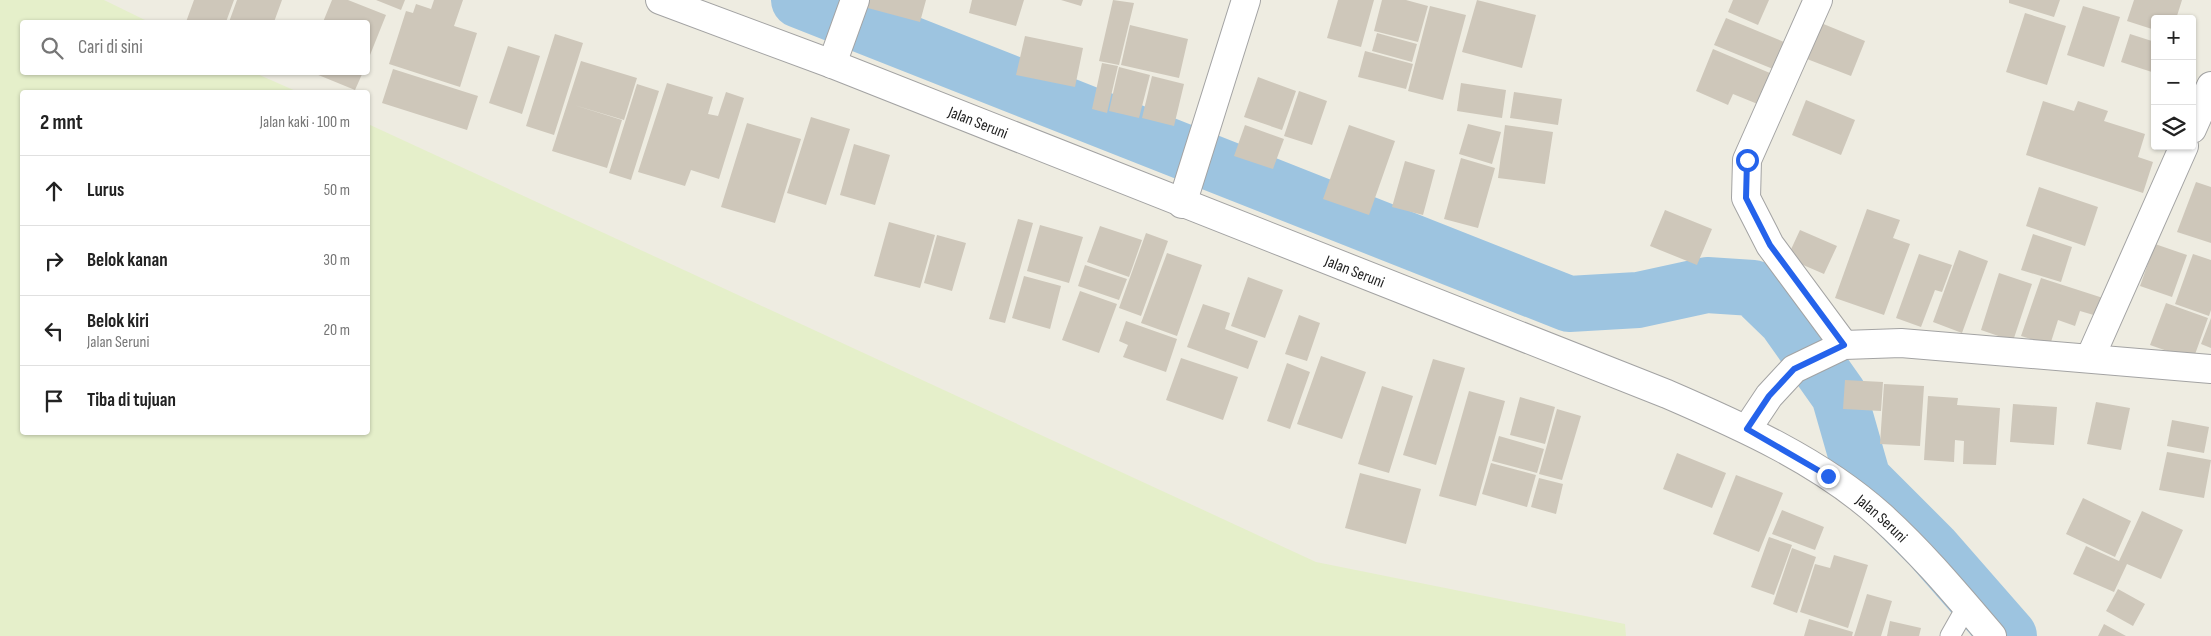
<!DOCTYPE html>
<html lang="id">
<head>
<meta charset="utf-8">
<style>
  body { margin:0; font-family:"Sofia Sans Condensed",sans-serif; background:#f6f6f6; color:#222 }
  .controls { position:absolute; right:15px; top:15px; display:grid; overflow:hidden; border-radius:5px; box-shadow:0 1px 4px #0004 }
  .controls button { width:45px; height:45px; display:grid; place-items:center; padding:0; border:0; border-bottom:1px solid #e0e0e0; background:#fff; color:#222; font:25px sans-serif }
  .stop { position:absolute; width:15px; height:15px; margin:-11px; border:4px solid #2563eb; border-radius:50%; background:#fff }
  .stop.end { background:#2563eb; border-color:#fff; box-shadow:0 1px 5px #0008 }
  .list { margin:0; padding:0; list-style:none }
  h2 { display:flex; justify-content:space-between; align-items:center; height:65px; margin:0; padding:0 20px; font-size:21px }
  h2 small { font-size:16px; font-weight:400; color:#767676 }
  .list li { display:grid; grid-template-columns:32px 1fr auto; gap:15px; align-items:center; box-sizing:border-box; height:70px; padding:0 20px; border-top:1px solid #e0e0e0 }
  .list b { display:block; font-size:19px; white-space:nowrap }
  .list p { margin:0; font-size:16px; white-space:nowrap; color:#767676 }
  .list em { font-size:16px; font-style:normal; color:#767676 }
  .icon { flex:none; width:28px; height:28px; fill:none; stroke:currentColor; stroke-width:2; stroke-linecap:round; stroke-linejoin:round }
  .map { position:relative; flex:none; width:2211px; height:636px; overflow:hidden }
  .search { position:absolute; background:#fff; box-shadow:0 1px 4px #0004; left:20px; top:20px; width:350px; height:55px; display:flex; align-items:center; gap:12px; box-sizing:border-box; padding:0 18px; border-radius:5px; color:#767676; font-size:19px }
  .panel { position:absolute; background:#fff; box-shadow:0 1px 4px #0004; left:20px; top:90px; width:350px; height:345px; border-radius:5px }
  .map>svg:first-child { display:block }
  .farmland { fill:#e5efca }
  .lines { fill:none; stroke-linecap:round; stroke-linejoin:round }
  .river { stroke:#9dc4e0; stroke-width:56 }
  .building { fill:#cec7ba }
  .service-casing { stroke:#a3a3a3; stroke-width:21 }
  .minor-casing { stroke:#a3a3a3; stroke-width:30 }
  .tertiary-casing { stroke:#a3a3a3; stroke-width:30 }
  .service { stroke:#fff; stroke-width:19 }
  .minor { stroke:#fff; stroke-width:28 }
  .tertiary { stroke:#fff; stroke-width:28 }
  .route { stroke:#2563eb; stroke-width:6 }
  .labels { text-anchor:middle; stroke-width:5; stroke-linejoin:round; paint-order:stroke }
  .street-label { font-size:16px; fill:#1c1c1c; stroke:#fff }
</style>
</head>
<body>
<div class="map">
<svg width="2211" height="636" viewBox="0 0 2211 636">
  <rect width="100%" height="100%" fill="#eeece1"/>
  <path class="farmland" d="M0,0H104L149,22H22V72L255,73L298,92H22V432H368V124L1316,562L1625,624L1626,636H0Z"/>
  <g class="lines">
    <path class="river" d="M799,0L1569,304L1638,300L1707,285L1753,288L1786,320L1839,395L1863,479L1932,548L2009,636"/>
  </g>
  <path class="building" d="M194,0H234L226,22H186Z
    M237,0H282L274,22H229Z
    M332,0H348L386,15L368,60V22H323Z
    M376,0H405L401,10Z
    M434,0H463L454,26L477,33L460,87L389,64L406,11L413,13L416,4L431,9Z
    M866,0H926L920,22L864,7Z
    M972,0H1024L1016,26L969,13Z
    M1061,0H1083L1081,6Z
    M1113,0L1134,3L1119,65L1099,61Z
    M1338,0H1374L1361,47L1327,38Z
    M1382,0H1406L1428,6L1418,42L1374,31Z
    M1477,0L1536,15L1522,68L1462,52Z
    M1733,0H1769L1758,25L1728,12Z
    M2009,0H2060L2054,17L2009,3Z
    M2134,0H2182L2176,19H2155V30L2127,21Z
    M1430,6L1466,15L1443,100L1408,91Z
    M2083,6L2120,17L2104,67L2067,55Z
    M2025,13L2066,26L2047,85L2006,72Z
    M1726,18L1784,42L1773,69L1714,45Z
    M1821,23L1865,41L1851,76L1807,59Z
    M1130,25L1188,39L1179,78L1121,65Z
    M1377,33L1417,44L1412,62L1372,51Z
    M555,34L583,43L554,135L526,126Z
    M2130,34L2155,42V73L2121,62Z
    M1025,36L1083,48L1075,87L1016,75Z
    M508,46L540,56L522,114L489,103Z
    M1713,49L1777,76L1765,107L1733,94L1728,105L1696,91Z
    M1365,51L1413,64L1406,89L1358,77Z
    M581,61L637,78L624,120L574,105L622,120L607,168L552,151Z
    M1102,63L1118,66L1107,113L1092,109Z
    M1119,67L1150,75L1139,118L1109,111Z
    M393,69L478,96L467,130L382,103Z
    M311,72H363L355,90Z
    M1152,76L1184,84L1174,126L1142,118Z
    M1258,77L1296,91L1282,130L1244,117Z
    M667,83L713,97L708,114L718,116L726,92L744,98L719,179L691,170L685,186L638,172Z
    M1461,83L1506,90L1502,118L1457,111Z
    M637,84L659,91L631,180L609,173Z
    M1299,91L1327,101L1312,145L1284,136Z
    M1514,92L1562,99L1558,125L1510,118Z
    M1806,100L1855,120L1841,155L1792,135Z
    M2043,101L2074,111L2078,101L2108,111L2104,121L2145,134L2138,157L2153,162L2143,193L2026,155Z
    M811,117L850,129L826,205L787,193Z
    M747,123L801,139L775,223L721,207Z
    M1468,124L1501,132L1492,164L1459,154Z
    M1245,125L1284,139L1273,169L1234,156Z
    M1349,125L1395,141L1369,215L1323,199Z
    M1505,125L1553,132L1545,184L1498,178Z
    M854,144L890,155L875,205L840,195Z
    M1461,158L1495,168L1478,228L1444,219Z
    M1405,161L1435,170L1423,215L1392,207Z
    M2196,182L2211,187V243L2177,232Z
    M2039,187L2098,207L2085,246L2026,226Z
    M1867,209L1900,220L1893,238L1910,244L1884,315L1835,298Z
    M1665,210L1712,229L1697,265L1650,246Z
    M1018,219L1033,223L1005,323L989,319Z
    M889,222L935,235L920,288L874,276Z
    M1040,225L1083,237L1069,283L1027,271Z
    M1100,226L1142,240L1129,277L1087,262Z
    M1800,230L1837,246L1824,274L1787,258Z
    M1146,233L1168,241L1141,316L1119,308Z
    M2033,234L2072,247L2061,282L2021,270Z
    M937,235L966,243L952,291L924,283Z
    M2155,244L2187,255L2172,297L2140,286Z
    M1959,250L1988,261L1962,333L1933,322Z
    M1167,253L1202,265L1177,336L1141,323Z
    M1919,254L1952,265L1942,292L1935,290L1921,327L1896,318Z
    M2193,254L2211,260V310L2209,316L2175,304Z
    M1085,265L1127,279L1119,300L1078,286Z
    M1999,273L2032,284L2013,341L1981,330Z
    M1024,276L1061,286L1050,329L1012,318Z
    M1248,277L1283,290L1265,338L1231,326Z
    M2041,278L2103,298L2097,316L2080,311L2075,326L2058,320L2050,345L2021,336Z
    M1080,291L1117,304L1099,353L1062,340Z
    M2166,303L2208,318L2193,360L2150,345Z
    M1203,304L1230,313L1225,329L1258,341L1248,369L1187,347Z
    M1299,315L1320,323L1307,361L1285,354Z
    M2211,318V348L2201,344Z
    M1126,321L1177,339L1166,372L1123,357L1128,345L1119,341Z
    M1321,356L1366,372L1342,439L1297,424Z
    M1181,358L1238,377L1223,420L1166,400Z
    M1433,359L1465,368L1436,465L1403,455Z
    M1287,363L1310,372L1290,429L1267,421Z
    M1845,380L1883,382L1881,411L1843,409Z
    M1884,384L1924,386L1920,446L1880,444Z
    M1382,386L1413,396L1389,473L1358,464Z
    M1469,391L1505,401L1476,506L1439,496Z
    M1928,396L1958,398L1957,405L2000,408L1996,465L1963,464L1964,441L1955,440L1954,462L1924,460Z
    M1520,397L1555,407L1545,444L1510,435Z
    M2096,402L2130,408L2121,450L2087,444Z
    M2013,404L2057,407L2054,445L2010,442Z
    M1557,409L1581,416L1562,480L1539,474Z
    M2172,420L2209,427L2204,453L2167,446Z
    M1499,436L1544,449L1537,473L1492,461Z
    M2167,452L2211,460L2204,498L2159,490Z
    M1677,453L1726,473L1712,508L1663,489Z
    M1491,463L1536,475L1527,507L1482,494Z
    M1360,473L1421,489L1406,544L1345,528Z
    M1736,475L1783,493L1759,552L1713,534Z
    M1539,478L1563,484L1556,514L1531,507Z
    M2083,498L2131,521L2115,557L2066,534Z
    M1782,510L1824,527L1815,550L1772,534Z
    M2142,511L2183,530L2161,579L2127,564L2114,592L2073,574L2086,546L2119,561Z
    M1769,537L1792,545L1774,595L1751,587Z
    M1792,548L1816,557L1797,613L1773,604Z
    M1834,555L1868,565L1848,628L1800,612L1815,564L1830,568Z
    M2118,589L2145,604L2133,626L2106,611Z
    M1867,594L1892,601L1881,636H1854Z
    M1809,619L1853,632L1852,636H1804Z
    M1890,621L1921,628L1919,636H1887Z
    M2104,624L2126,636H2098Z"/>
  <g class="lines">
    <defs>
      <path id="service" d="M1950,636L1967,606"/>
      <path id="minor" d="M1818,0L1747,160L1746,198L1770,245L1844,345
        M832,64L855,0
        M2192,129L2211,86
        M1182,204L1246,0
        M2090,358L2184,146"/>
      <g id="tertiary">
        <path id="s1" d="M660,0L832,64L1667,394C1741,426 1820,461 1881,516C1922,553 1956,594 1992,636"/>
        <path d="M1747,429L1769,396L1794,369L1844,345L1901,343L2211,369"/>
      </g>
    </defs>
    <use href="#service" class="service-casing"/>
    <use href="#minor" class="minor-casing"/>
    <use href="#tertiary" class="tertiary-casing"/>
    <use href="#service" class="service"/>
    <use href="#minor" class="minor"/>
    <use href="#tertiary" class="tertiary"/>
  </g>
  <g class="lines">
    <path class="route" d="M1747,160L1746,198L1770,245L1844,345L1794,369L1769,396L1747,429L1828,476"/>
  </g>
  <g class="labels">
    <g class="street-label">
      <text dy="6" stroke="none"><textPath href="#s1" startOffset="341">Jalan Seruni</textPath></text>
      <text dy="6" stroke="none"><textPath href="#s1" startOffset="746">Jalan Seruni</textPath></text>
      <text dy="6" stroke="none"><textPath href="#s1" startOffset="1331">Jalan Seruni</textPath></text>
    </g>
  </g>
</svg>
<div class="controls">
<button>+</button>
<button>−</button>
<button><svg class="icon" aria-label="layers" viewBox="0 0 24 24"><path d="M12 4l9 5-9 5-9-5zM3 14l9 5 9-5"/></svg></button>
</div>
<div class="stop" style="left:1747px;top:160px"></div>
<div class="stop end" style="left:1828px;top:476px"></div>
<div class="search"><svg class="icon" aria-label="search" viewBox="0 0 24 24"><circle cx="10" cy="10" r="6"/><path d="M15 15l6 6"/></svg>Cari di sini</div>
<section class="panel">
<h2>2 mnt<small>Jalan kaki · 100 m</small></h2>
<ul class="list">
<li><svg class="icon" aria-label="ahead" viewBox="0 0 24 24"><path d="M12 20V5M6 11l6-6 6 6"/></svg><div><b>Lurus</b></div><em>50 m</em></li>
<li><svg class="icon" aria-label="right" viewBox="0 0 24 24"><path d="M7 20v-9h11M14 6l5 5-5 5"/></svg><div><b>Belok kanan</b></div><em>30 m</em></li>
<li><svg class="icon" aria-label="left" viewBox="0 0 24 24"><path d="M17 20v-9H6M10 6l-5 5 5 5"/></svg><div><b>Belok kiri</b><p>Jalan Seruni</p></div><em>20 m</em></li>
<li><svg class="icon" aria-label="arrive" viewBox="0 0 24 24"><path d="M6 21V4h12l-3 4 3 4H6"/></svg><div><b>Tiba di tujuan</b></div></li>
</ul>
</section>
</div>
</body>
</html>
